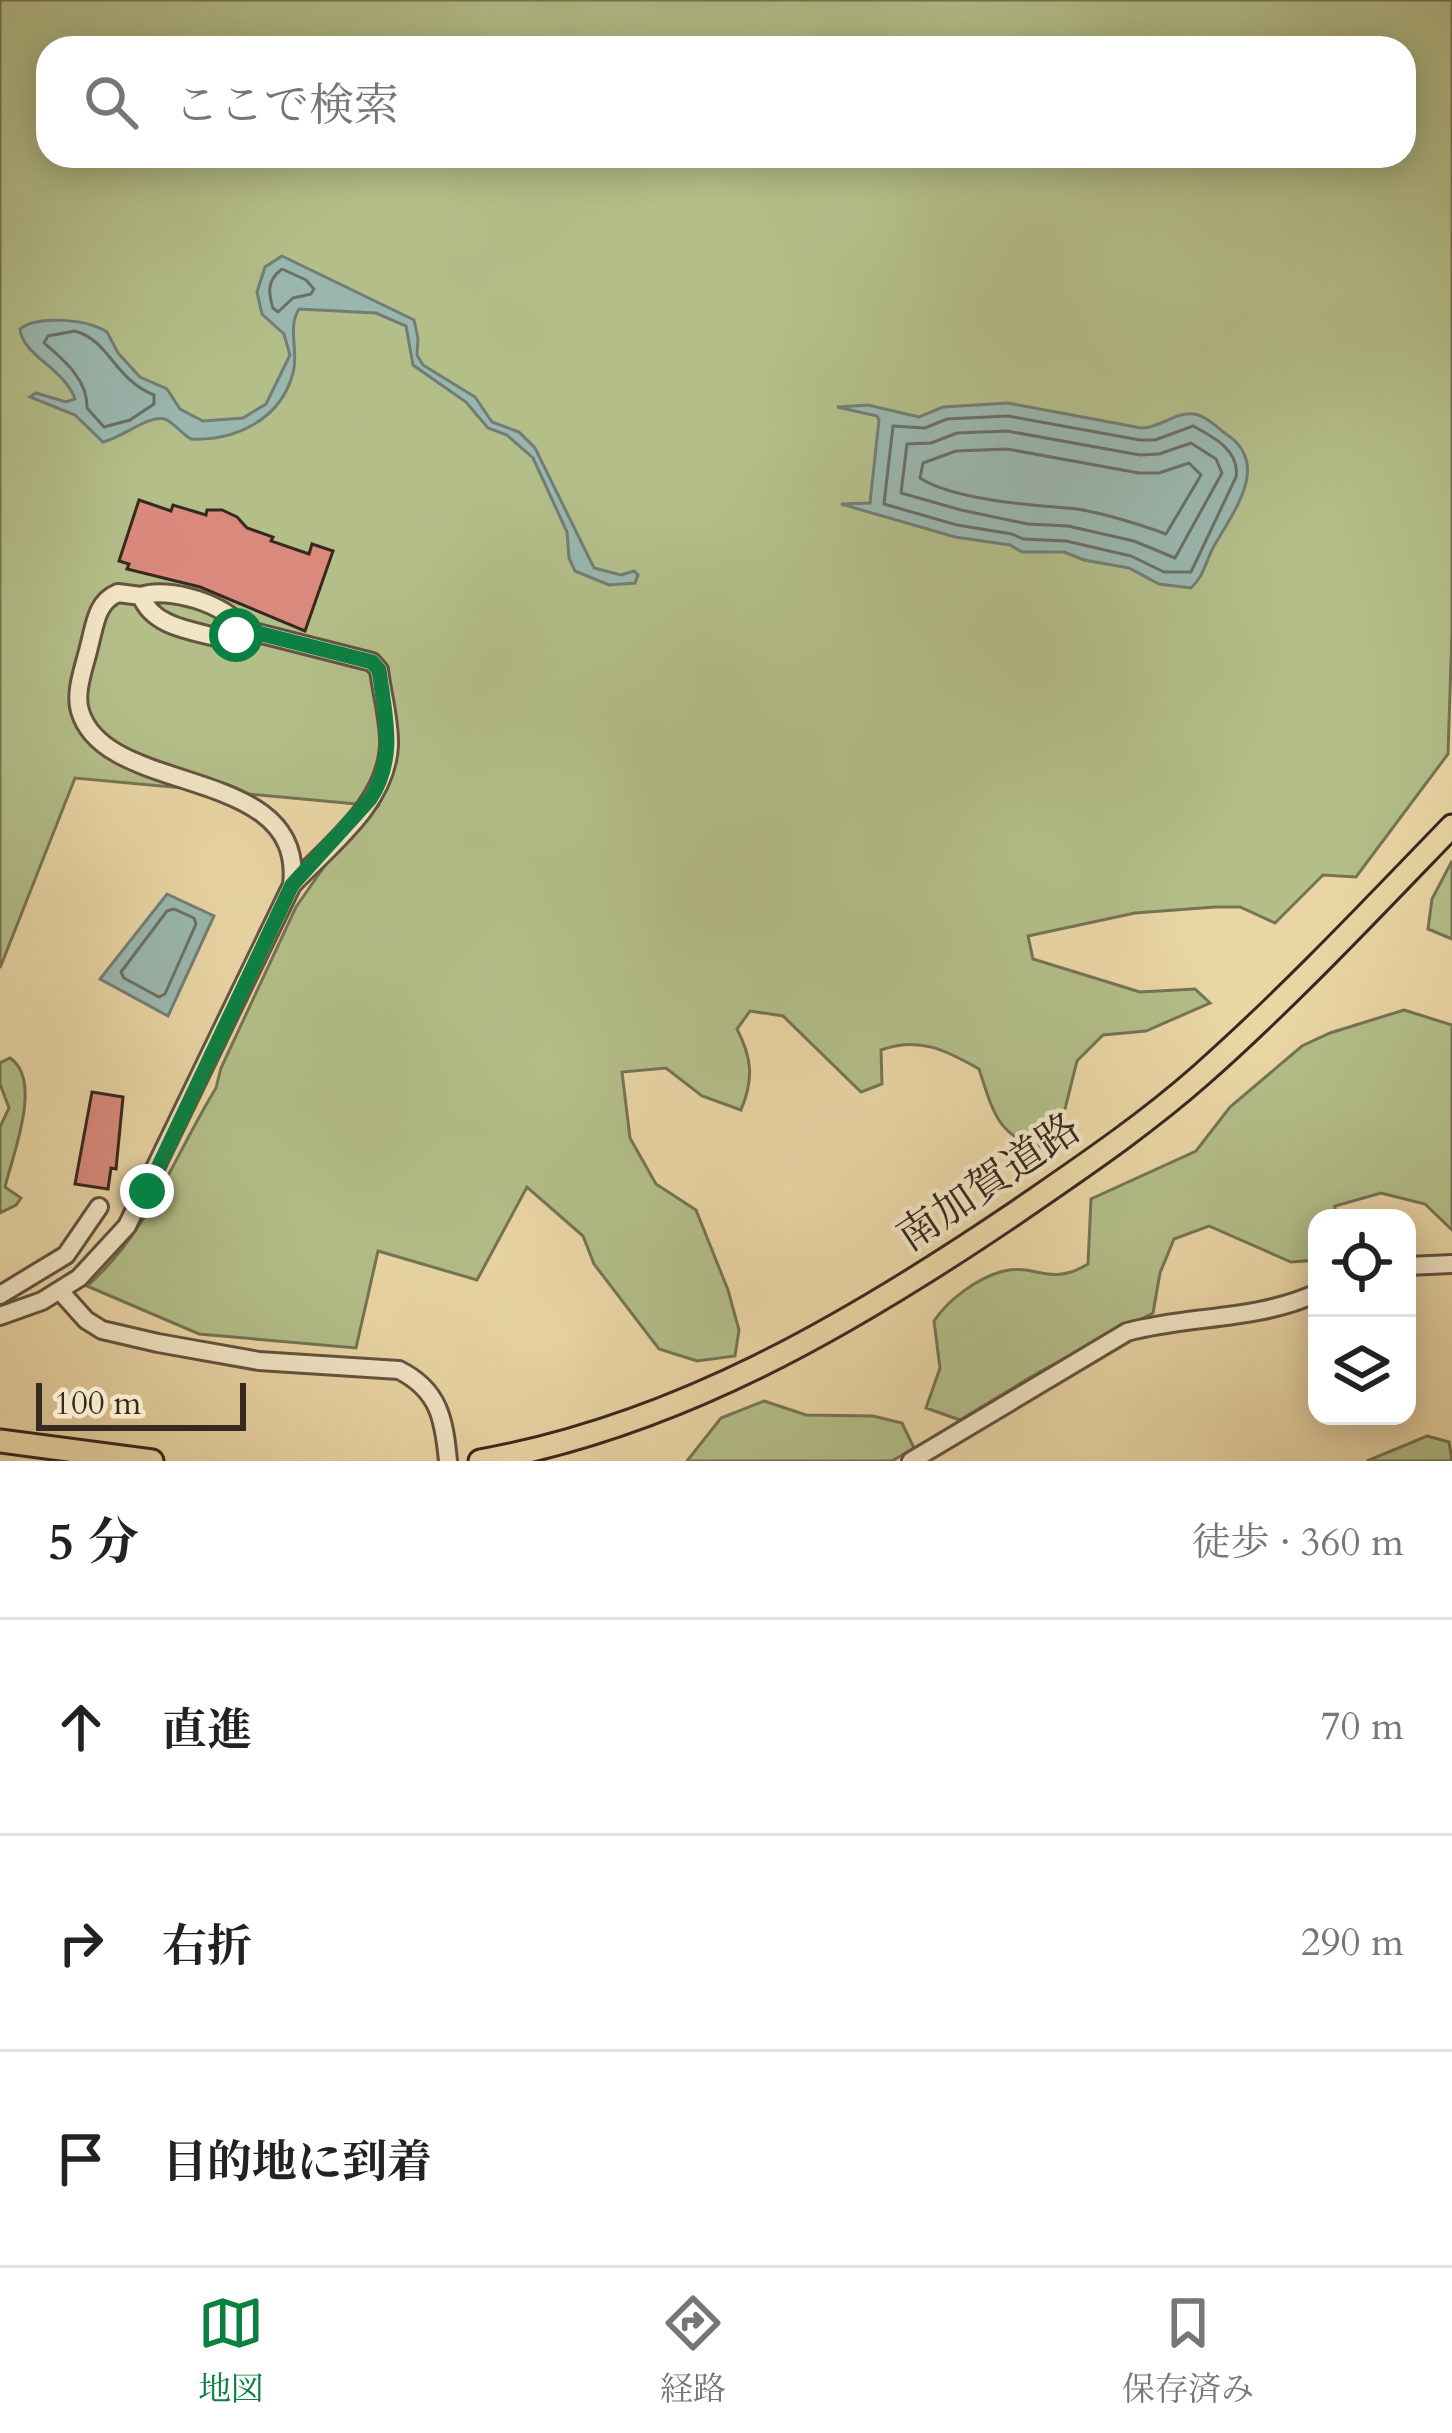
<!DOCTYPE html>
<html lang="ja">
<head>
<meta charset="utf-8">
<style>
  body { margin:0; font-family:Cardo,"Noto Serif JP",serif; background:#f6f6f6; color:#222 }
  .controls { position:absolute; right:36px; bottom:36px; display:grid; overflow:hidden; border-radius:24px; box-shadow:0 6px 30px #0003 }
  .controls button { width:108px; height:108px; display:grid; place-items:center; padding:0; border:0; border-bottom:3px solid #e0e0e0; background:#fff; color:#222; font:60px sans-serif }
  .scale { position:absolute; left:36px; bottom:30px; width:210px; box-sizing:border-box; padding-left:12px; border:6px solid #37291f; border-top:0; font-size:33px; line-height:42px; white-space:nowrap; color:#37291f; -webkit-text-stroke:9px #f1e4c4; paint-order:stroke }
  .stop { position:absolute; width:36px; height:36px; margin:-27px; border:9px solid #0b8043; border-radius:50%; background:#fff }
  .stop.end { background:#0b8043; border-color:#fff; box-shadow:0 3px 12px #0008 }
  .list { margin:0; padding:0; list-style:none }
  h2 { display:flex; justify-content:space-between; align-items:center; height:156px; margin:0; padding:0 48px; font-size:51px }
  h2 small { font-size:39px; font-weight:400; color:#767676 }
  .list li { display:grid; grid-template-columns:78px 1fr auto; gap:36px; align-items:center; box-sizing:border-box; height:216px; padding:0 48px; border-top:3px solid #e0e0e0 }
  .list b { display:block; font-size:45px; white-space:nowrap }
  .list em { font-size:39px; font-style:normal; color:#767676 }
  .icon { flex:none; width:66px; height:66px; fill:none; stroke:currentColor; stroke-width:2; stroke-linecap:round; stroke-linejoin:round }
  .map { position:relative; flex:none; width:1452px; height:1461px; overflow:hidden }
  .search { position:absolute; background:#fff; box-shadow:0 6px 30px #0003; left:36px; right:36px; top:36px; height:132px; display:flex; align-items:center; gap:30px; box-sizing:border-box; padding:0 42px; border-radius:36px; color:#767676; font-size:45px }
  .sheet { height:804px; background:#fff }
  nav { display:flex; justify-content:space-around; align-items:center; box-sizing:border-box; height:168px; border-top:3px solid #e0e0e0; background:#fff; font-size:33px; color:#767676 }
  nav a { display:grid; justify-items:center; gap:6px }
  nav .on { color:#0b8043 }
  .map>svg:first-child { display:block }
  .green { fill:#b3be89; stroke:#757454; stroke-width:3; fill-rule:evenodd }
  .water { fill:#9ab7af; stroke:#727e75; stroke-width:3 }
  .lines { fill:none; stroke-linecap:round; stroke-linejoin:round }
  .shore { stroke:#687067; stroke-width:3 }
  .building { fill:#da8a7d; stroke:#37291f; stroke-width:3 }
  .minor-casing { stroke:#645440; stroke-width:22 }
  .major-casing { stroke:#37291f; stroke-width:27 }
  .minor { stroke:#f1e4c4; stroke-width:16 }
  .major { stroke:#ead5a5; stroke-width:21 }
  .route { stroke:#0b8043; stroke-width:15 }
  .labels { text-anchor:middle; stroke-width:9; stroke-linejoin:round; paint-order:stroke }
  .street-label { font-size:42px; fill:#37291f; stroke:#f1e4c4 }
</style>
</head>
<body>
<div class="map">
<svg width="1452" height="1461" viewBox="0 0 1452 1461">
  <rect width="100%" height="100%" fill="#ead5a5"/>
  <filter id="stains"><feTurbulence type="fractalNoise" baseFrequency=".00167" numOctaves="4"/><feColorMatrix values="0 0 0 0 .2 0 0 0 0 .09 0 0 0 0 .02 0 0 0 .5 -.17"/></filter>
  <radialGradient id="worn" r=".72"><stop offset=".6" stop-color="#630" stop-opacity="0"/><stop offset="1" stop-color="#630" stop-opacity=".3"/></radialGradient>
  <path class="green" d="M0,0H1452V631L1448,754L1356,877L1323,875L1275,923L1240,907H1215L1135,913L1028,936L1033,959L1140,992L1195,989L1210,1003L1146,1031L1103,1035L1077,1061L1058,1137L1048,1148C998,1141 993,1111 979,1069C946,1050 918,1036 881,1050L882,1084L861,1092L783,1016L750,1011L737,1029C752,1058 754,1079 741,1110L702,1096L666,1068L622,1072L630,1138L656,1184L696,1210L728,1290L739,1330L735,1356L697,1361L659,1349L594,1264L583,1236L527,1187L477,1280L378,1251L356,1348L199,1334L87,1286C149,1232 174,1156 216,1088L221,1068L296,907L326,864L378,806L75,778L0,968ZM48,48H1404V156H48Z
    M1452,861V939L1428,929L1432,899Z
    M1404,1010L1452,1025V1230L1425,1204L1381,1193L1335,1206L1336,1218H1317V1260L1291,1262L1209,1226L1174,1239L1160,1273L1153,1313L1041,1371L960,1420L926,1408L940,1368L934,1321C948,1300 978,1277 1004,1271C1038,1264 1050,1287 1088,1264L1091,1199L1196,1151L1230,1107L1302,1046L1330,1033Z
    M10,1058C43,1080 13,1154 5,1187L21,1198L16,1205L0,1213V1127L9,1108L0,1084V1063Z
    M764,1401L806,1415L873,1416L902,1423L914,1448L892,1461H687L721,1418Z
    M1427,1436L1449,1442L1452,1461H1367Z"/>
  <path class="water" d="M282,256L414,320L418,338L417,355L423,365L475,397L492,422L519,432L535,448L594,568L621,575L634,571L638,575L635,583L609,585L575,571L569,558L567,532L533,458L507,435L488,428L466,402L413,365L406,326L376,313L299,309C287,327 299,352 293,373C281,419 236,441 191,439C182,434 176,425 167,420C152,412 122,438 103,442L75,415L30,397L36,393L66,402L75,399C65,369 22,355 20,329C37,315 87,319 107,332L118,353L140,377L167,389L180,409L203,421L243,418L266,404L290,355L284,334L262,314L257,292L265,267Z
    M1008,403L1141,428C1160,428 1177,411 1194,414C1206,416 1217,427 1226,434C1272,464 1233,512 1213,548C1205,563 1204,576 1191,588L1159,584L1129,568L1084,560L1064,552H1022L1010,545L955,537L841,504L870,503L879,420L877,416L837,407L868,405L919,417L943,407Z
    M167,894L214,916L168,1016L100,979Z"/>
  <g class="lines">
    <path class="shore" d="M282,269L306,280L314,289L311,294L293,298L278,312L273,308C268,292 267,280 282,269Z
      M75,331C110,341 114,379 154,395V404L130,420L104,427L87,408C88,380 64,360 44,343L48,336Z
      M1008,416L1140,440H1155L1193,426C1214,437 1240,451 1236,477L1191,572H1164L1131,556L1066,541L1023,539L1012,534L957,525L884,504L893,426L925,428L947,419Z
      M1007,431L1140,455L1159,454L1191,443L1216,459L1222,473L1175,558L1134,541L1068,526L1028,524L961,510L901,493L907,444L931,443L957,433Z
      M1007,449L1139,473H1159L1189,463L1201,475L1166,534C1142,525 1091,509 1066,508C1027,505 952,499 920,478L923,463L956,451Z
      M174,909L194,918L196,924L165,994L159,997L124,978L121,972L167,911Z"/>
  </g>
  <path class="building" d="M139,500L171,511L173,505L206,515L207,510H222L237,517L247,528L273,537L271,541L309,554L312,544L333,551L305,631L200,587L127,569L129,564L119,561Z
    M92,1092L123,1097L116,1169L111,1168L108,1189L75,1184Z"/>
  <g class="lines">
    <defs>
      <path id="minor" d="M118,593L141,596C153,628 195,631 224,639L242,629L372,662L379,670C382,695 390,721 389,746C386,804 329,846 292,885C306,763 105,798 80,711C74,692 85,665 89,647C95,625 96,602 118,593Z
        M141,596C167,586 228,604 242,629
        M1407,1266L1452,1264
        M60,1291L86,1320L102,1330L158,1343L259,1361L399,1370C439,1390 444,1419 448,1461
        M0,1295L66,1255L99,1207
        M0,1316L42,1301L79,1278L127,1226L292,885
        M911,1461L1127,1332C1190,1315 1256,1321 1317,1293"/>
      <path id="major" d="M0,1441L152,1461
        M480,1461C676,1426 848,1326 1011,1216C1076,1171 1141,1128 1201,1075C1289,997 1370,911 1452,826"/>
    </defs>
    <use href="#minor" class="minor-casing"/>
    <use href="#major" class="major-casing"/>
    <use href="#minor" class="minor"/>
    <use href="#major" class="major"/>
  </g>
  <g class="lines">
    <path class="route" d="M147,1191L292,885L370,799C397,758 385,716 379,670L372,662L242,629L236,635"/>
  </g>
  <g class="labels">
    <g class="street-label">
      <text transform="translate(988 1181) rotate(-34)" y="15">南加賀道路</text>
    </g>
  </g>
  <rect width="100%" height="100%" filter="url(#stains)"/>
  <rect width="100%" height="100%" fill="url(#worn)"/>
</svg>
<div class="controls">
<button><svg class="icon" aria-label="locate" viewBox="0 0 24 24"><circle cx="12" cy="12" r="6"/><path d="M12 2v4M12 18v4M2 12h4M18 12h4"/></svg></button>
<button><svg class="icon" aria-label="layers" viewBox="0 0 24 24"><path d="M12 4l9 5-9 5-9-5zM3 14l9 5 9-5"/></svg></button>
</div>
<div class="scale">100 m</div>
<div class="stop" style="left:236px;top:635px"></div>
<div class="stop end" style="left:147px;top:1191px"></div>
<div class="search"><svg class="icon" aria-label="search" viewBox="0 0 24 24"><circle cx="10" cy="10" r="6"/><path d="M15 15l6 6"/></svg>ここで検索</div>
</div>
<section class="sheet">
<h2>5 分<small>徒歩 · 360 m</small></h2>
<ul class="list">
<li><svg class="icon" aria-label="ahead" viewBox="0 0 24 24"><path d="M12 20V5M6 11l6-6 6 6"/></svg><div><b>直進</b></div><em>70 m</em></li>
<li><svg class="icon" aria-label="right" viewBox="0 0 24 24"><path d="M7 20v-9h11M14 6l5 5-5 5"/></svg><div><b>右折</b></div><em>290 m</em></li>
<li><svg class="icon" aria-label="arrive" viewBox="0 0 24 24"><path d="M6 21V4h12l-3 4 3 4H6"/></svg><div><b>目的地に到着</b></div></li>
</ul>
</section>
<nav>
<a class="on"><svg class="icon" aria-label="map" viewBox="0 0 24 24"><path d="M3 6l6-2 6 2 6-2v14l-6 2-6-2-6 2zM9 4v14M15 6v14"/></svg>地図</a>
<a><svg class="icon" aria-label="directions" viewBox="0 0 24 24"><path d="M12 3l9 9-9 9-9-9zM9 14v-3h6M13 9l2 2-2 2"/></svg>経路</a>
<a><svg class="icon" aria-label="saved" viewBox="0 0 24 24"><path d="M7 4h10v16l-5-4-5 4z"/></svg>保存済み</a>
</nav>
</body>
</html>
